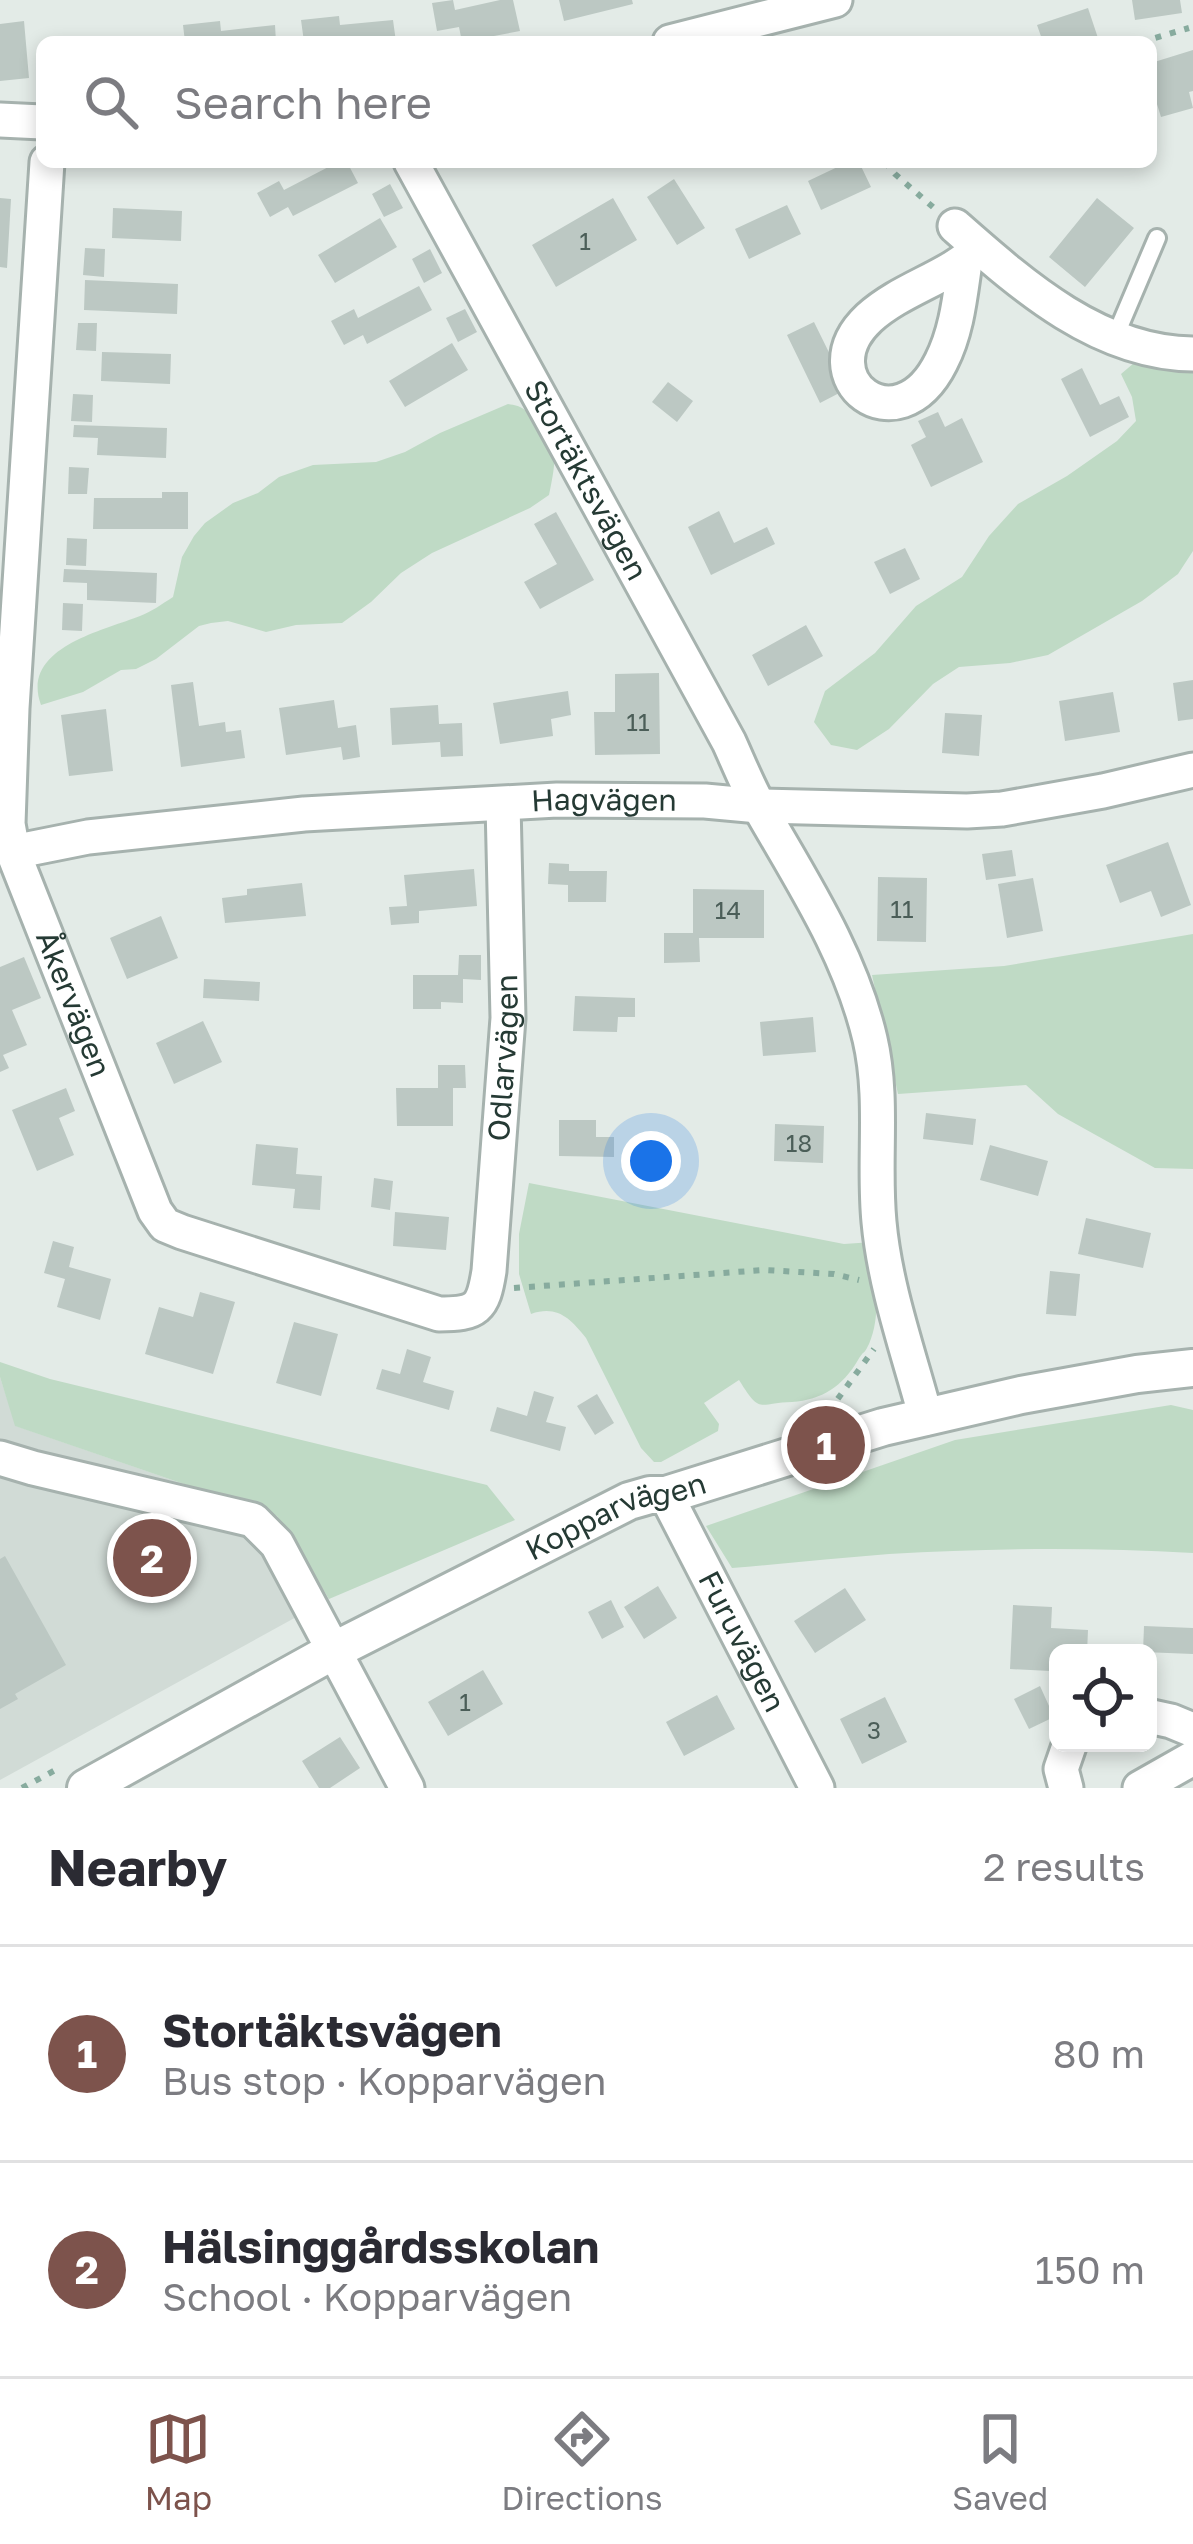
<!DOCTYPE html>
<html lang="en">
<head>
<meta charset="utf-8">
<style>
  body { margin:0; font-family:"Golos Text",sans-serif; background:#f7f7f7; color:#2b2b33 }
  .controls { position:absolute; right:36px; bottom:36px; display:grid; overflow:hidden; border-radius:18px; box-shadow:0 6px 18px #0003 }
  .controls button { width:108px; height:108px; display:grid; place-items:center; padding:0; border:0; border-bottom:3px solid #e1e1e2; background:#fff; color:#2b2b33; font:60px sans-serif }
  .you { position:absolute; left:651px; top:1161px; width:42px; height:42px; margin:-30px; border:9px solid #fff; border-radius:50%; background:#1a73e8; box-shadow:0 0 0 18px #1a73e833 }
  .badge { display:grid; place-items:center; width:78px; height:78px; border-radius:50%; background:#7d534c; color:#fff; font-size:39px; font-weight:700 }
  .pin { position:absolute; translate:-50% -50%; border:6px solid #fff; box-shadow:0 3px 12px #0006 }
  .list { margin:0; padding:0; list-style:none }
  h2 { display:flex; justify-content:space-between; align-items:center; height:156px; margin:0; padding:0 48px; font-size:51px }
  h2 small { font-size:39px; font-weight:400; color:#7c7c81 }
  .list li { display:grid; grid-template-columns:78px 1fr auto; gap:36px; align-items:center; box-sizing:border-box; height:216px; padding:0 48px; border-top:3px solid #e1e1e2 }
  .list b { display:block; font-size:45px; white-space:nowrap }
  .list p { margin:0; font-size:39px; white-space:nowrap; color:#7c7c81 }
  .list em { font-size:39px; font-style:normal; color:#7c7c81 }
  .icon { flex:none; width:66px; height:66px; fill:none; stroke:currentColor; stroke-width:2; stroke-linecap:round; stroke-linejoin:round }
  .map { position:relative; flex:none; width:1193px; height:1788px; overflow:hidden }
  .search { position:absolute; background:#fff; box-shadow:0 6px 18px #0003; left:36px; right:36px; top:36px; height:132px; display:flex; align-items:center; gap:30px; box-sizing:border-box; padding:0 42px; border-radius:18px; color:#7c7c81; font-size:45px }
  .sheet { height:588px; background:#fff }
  nav { display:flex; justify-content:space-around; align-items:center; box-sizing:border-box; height:168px; border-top:3px solid #e1e1e2; background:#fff; font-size:33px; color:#7c7c81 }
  nav a { display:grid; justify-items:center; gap:6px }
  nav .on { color:#7d534c }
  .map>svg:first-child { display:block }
  .built { fill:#d1dbd6 }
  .green { fill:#bfdac5 }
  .building { fill:#bcc8c3 }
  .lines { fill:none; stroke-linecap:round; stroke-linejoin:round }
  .service-casing { stroke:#a6b2ae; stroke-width:22 }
  .minor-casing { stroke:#a6b2ae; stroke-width:39 }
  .tertiary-casing { stroke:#a6b2ae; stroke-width:42 }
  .path { stroke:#87ab9e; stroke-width:6; stroke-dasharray:6 9; stroke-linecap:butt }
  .service { stroke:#fff; stroke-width:16 }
  .minor { stroke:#fff; stroke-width:33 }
  .tertiary { stroke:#fff; stroke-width:36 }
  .labels { text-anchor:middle; stroke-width:12; stroke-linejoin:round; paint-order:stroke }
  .number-label { font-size:24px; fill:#4b5e58 }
  .street-label { font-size:30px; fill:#253a34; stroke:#f3f8f5 }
</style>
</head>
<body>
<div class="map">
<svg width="1193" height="1788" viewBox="0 0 1193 1788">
  <rect width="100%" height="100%" fill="#e3ebe7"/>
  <path class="built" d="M0,1377L16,1426L277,1516L329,1599L0,1780Z"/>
  <path class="green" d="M1134,363L1163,364L1193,372V551L1178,574L1142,601L1048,655L1010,663L959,667L933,684L889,729L857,750L831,745L814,722L825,691L875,653L916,606L962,577L989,536L1018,504L1067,476L1117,441L1136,421L1132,397L1121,374Z
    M508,404C522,406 525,409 534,419C560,445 556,460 549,495L530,508L432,553L401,573L371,602L342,623L296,625L266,632L228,621L211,623L199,626L156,659L136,669L121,670L83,692L41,705C20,648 102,631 140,616C151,612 162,604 173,597L182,557L194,536L205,523L233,503L258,493L279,477L313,465L376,462L405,452L440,433Z
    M1193,934V1169L1155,1168L1058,1114L1026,1085L898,1094L872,975L1004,966Z
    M529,1183L844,1244L873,1242C875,1274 882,1315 869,1344C862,1358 866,1347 858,1360C843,1386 822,1400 792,1402C757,1403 761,1415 739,1380L704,1403L719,1424L718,1431L661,1462H654L641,1448L586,1338C570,1318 557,1305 531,1314L519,1274V1234Z
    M0,1362L50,1379L487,1485L515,1520L329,1599L277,1516L15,1426L0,1377Z
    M1171,1405L1193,1410V1553C1092,1547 990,1548 889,1554C836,1558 784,1564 732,1568L706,1526L955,1440Z"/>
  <path class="building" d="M453,0L455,10L500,0H513L520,31L462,42L459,27L437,31L432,3Z
    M559,0H632L633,4L564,21Z
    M1132,0H1180L1182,13L1135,20Z
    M1088,8L1099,41L1043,42L1037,25Z
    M339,16L340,25L393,20L396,42H304L301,20Z
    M24,21L29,78L0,81V24Z
    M220,21L221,31L275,25L276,42H185L183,25Z
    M1193,50V91L1189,92L1193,108L1161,117L1156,101L1151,103V63Z
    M338,162H347L358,183L293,216L288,207L270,217L257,193L279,181L284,190Z
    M848,162H859L871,187L821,210L808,181Z
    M674,179L705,228L677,245L647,197Z
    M390,184L403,208L384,217L372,194Z
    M0,198L11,199L7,268L0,267Z
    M613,198L637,240L556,287L532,245Z
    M1097,198L1134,228L1085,287L1049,257Z
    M787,205L801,234L749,259L735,229Z
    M113,208L182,211L181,241L112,238Z
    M380,218L397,247L335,283L318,255Z
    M85,248L105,249L104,277L83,275Z
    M430,249L442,273L424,283L412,259Z
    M85,280L178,284L177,314L84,310Z
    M419,286L432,310L367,344L363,335L344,345L331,321L354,309L358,318Z
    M465,309L477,332L458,342L446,318Z
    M814,322L847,389L820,403L787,335Z
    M78,323H97L96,351L76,350Z
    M452,343L468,370L405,407L389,381Z
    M102,352L171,354L170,384L101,381Z
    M1082,368L1100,405L1119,396L1129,417L1090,437L1061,379Z
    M668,382L693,401L677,422L652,402Z
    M73,394L93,395L92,422L71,421Z
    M938,412L945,427L962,418L983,462L931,487L911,445L926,437L918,421Z
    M74,425L167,428L166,458L97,455L98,438L73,437Z
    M69,467L89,468L87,494H68Z
    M162,492H188V529H93L94,498H162Z
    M719,511L734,543L767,527L775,544L711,575L688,527Z
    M556,512L594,580L540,609L524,582L557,564L534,524Z
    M67,538L87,539L86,566L66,565Z
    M905,548L920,579L890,594L874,562Z
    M64,569L157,573L156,603L87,600V583L63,582Z
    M63,603L83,604L82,631L62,630Z
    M806,625L823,656L768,686L752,655Z
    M659,673L660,754L595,755L594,712H615V674Z
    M1193,680V719L1178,721L1173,683Z
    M193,682L199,726L225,722L226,732L241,730L245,758L181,767L171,685Z
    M568,691L571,715L551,719L553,736L500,744L493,703Z
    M1113,692L1120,732L1065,741L1059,701Z
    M334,700L338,728L356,725L360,757L343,760L341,747L286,755L279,708Z
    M438,705L439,724L462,723L463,756L441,757L440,742L392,745L390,708Z
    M106,709L113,771L69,776L61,715Z
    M945,713L982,715L979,756L942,753Z
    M1168,842L1191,905L1161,917L1151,891L1120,903L1106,865Z
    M1012,850L1016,876L986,880L982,854Z
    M549,863L569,864V871H607L606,902H568V885L548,884Z
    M474,869L477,906L419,911V923L391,925L389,907L407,906L404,875Z
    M878,877L927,878L926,942L877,941Z
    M1033,878L1043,931L1007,938L998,884Z
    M302,883L306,916L225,923L222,898L247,895V889Z
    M693,889L764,890V938H699L700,962L664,963V933H693Z
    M161,916L178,958L127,979L110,938Z
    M459,955H481V980L463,979V1003L441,1002V1009H413V975H458Z
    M24,957L41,998L12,1010L27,1045L3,1055L9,1068L0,1072V967Z
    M204,979L260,982L259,1001L203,998Z
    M575,996L635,998V1017H618L617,1032L573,1031Z
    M813,1017L816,1052L763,1056L760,1022Z
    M203,1021L222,1062L174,1084L156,1043Z
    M438,1065H465L466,1088H453V1126H397L396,1088H438Z
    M66,1088L75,1111L59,1118L74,1155L37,1171L12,1110Z
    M926,1113L976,1119L973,1145L923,1139Z
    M559,1120H596V1137H614V1157L559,1156Z
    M775,1124L824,1126L823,1163L774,1161Z
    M256,1144L298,1148L296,1174L322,1176L320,1210L293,1208L295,1189L252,1185Z
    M990,1145L1048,1161L1038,1196L980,1180Z
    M374,1178L393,1181L390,1210L371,1207Z
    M395,1212L449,1217L446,1250L393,1246Z
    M1086,1218L1151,1233L1143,1268L1078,1254Z
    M53,1241L74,1247L69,1267L111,1279L100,1320L57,1307L65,1279L44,1273Z
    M1050,1271L1080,1274L1076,1316L1046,1314Z
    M200,1292L235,1302L213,1374L145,1354L159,1307L193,1317Z
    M294,1322L338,1334L321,1396L276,1383Z
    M407,1349L431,1357L423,1382L454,1391L449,1410L376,1389L382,1369L400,1374Z
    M534,1391L554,1397L546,1422L566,1427L560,1451L490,1431L497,1407L527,1416Z
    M597,1394L614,1423L595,1435L577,1406Z
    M5,1556L66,1665L15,1694L18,1699L0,1709V1559Z
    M658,1586L677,1618L644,1639L624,1607Z
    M845,1588L866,1620L815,1653L794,1621Z
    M611,1600L624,1627L602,1639L588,1612Z
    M1013,1605L1052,1607L1051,1628L1088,1630L1087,1653L1051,1654L1050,1671L1010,1669Z
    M1144,1626L1193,1628V1654L1143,1652Z
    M483,1670L503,1704L448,1736L428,1702Z
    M1040,1686L1054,1717L1029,1729L1014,1699Z
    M717,1695L735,1729L684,1756L666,1722Z
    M885,1697L907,1742L862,1764L840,1719Z
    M340,1737L360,1768L330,1788H319L302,1761Z"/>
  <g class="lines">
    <defs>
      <path id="service" d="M1115,337L1157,238"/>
      <g id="minor">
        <path d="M670,42L835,0"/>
        <path d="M0,120L42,122"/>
        <path id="s1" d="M47,162L12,708L8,824L13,852L155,1211L165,1225L182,1232L439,1314C477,1314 483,1309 489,1271L508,1018L503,804"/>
        <path id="s2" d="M411,162L729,742C739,764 748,787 760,808C803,883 850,954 870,1039C884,1099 873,1161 879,1222C885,1288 909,1354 926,1418"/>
        <path d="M955,226C1022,285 1098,353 1193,354"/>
        <path d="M965,262C960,296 957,331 941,362C897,450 806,377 869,318C902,288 949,278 979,248"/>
        <path id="s3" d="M13,852L88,837L304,814L557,800L705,801L759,806L967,811L1002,809L1103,791L1193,770"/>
        <path d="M0,1458L33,1468L253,1520L277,1544L407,1788"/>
        <path id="s4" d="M666,1495L817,1788"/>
        <path d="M1148,1716L1171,1721L1193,1730"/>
        <path d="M1066,1788L1061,1769L1070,1743"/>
        <path d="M1140,1788L1193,1758"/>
      </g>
      <g id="tertiary">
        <path id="s5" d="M86,1788L335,1650L629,1501L650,1495H666L883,1427L1021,1395L1137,1374L1193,1368"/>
      </g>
    </defs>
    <use href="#service" class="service-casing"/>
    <use href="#minor" class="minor-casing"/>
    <use href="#tertiary" class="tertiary-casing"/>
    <path class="path" d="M1141,42L1189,28
      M885,162L895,174L934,208
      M514,1288L764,1270L834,1274L859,1280
      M829,1411L874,1349
      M22,1788L61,1767"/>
    <use href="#service" class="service"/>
    <use href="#minor" class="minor"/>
    <use href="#tertiary" class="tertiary"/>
  </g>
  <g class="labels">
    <g class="number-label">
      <text x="585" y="250">1</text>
      <text x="638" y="731">11</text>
      <text x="902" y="918">11</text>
      <text x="728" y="919">14</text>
      <text x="799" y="1152">18</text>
      <text x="465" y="1711">1</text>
      <text x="874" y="1739">3</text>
    </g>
    <g class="street-label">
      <text dy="10" stroke="none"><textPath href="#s2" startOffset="363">Stortäktsvägen</textPath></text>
      <text dy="10" stroke="none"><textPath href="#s3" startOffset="594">Hagvägen</textPath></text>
      <text dy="10" stroke="none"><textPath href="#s1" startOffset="855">Åkervägen</textPath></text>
      <text dy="10" stroke="none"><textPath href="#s1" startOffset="1674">Odlarvägen</textPath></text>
      <text dy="10" stroke="none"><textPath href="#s5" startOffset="597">Kopparvägen</textPath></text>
      <text dy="10" stroke="none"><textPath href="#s4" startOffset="165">Furuvägen</textPath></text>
    </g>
  </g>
</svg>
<div class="controls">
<button><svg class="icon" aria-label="locate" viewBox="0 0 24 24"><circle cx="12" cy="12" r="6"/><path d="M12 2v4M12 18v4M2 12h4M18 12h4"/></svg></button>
</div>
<div class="you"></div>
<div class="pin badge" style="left:826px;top:1445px">1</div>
<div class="pin badge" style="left:152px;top:1558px">2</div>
<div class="search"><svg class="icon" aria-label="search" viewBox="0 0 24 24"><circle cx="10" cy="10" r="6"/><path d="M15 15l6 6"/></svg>Search here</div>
</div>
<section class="sheet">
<h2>Nearby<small>2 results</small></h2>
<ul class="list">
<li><span class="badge">1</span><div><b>Stortäktsvägen</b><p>Bus stop · Kopparvägen</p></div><em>80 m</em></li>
<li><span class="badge">2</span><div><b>Hälsinggårdsskolan</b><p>School · Kopparvägen</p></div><em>150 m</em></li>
</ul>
</section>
<nav>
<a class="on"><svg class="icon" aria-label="map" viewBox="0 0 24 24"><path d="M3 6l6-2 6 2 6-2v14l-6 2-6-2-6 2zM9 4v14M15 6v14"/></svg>Map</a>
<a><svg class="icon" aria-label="directions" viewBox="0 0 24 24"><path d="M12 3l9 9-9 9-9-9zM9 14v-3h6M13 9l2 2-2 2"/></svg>Directions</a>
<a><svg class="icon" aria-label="saved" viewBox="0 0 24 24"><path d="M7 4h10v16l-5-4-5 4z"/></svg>Saved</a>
</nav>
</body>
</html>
